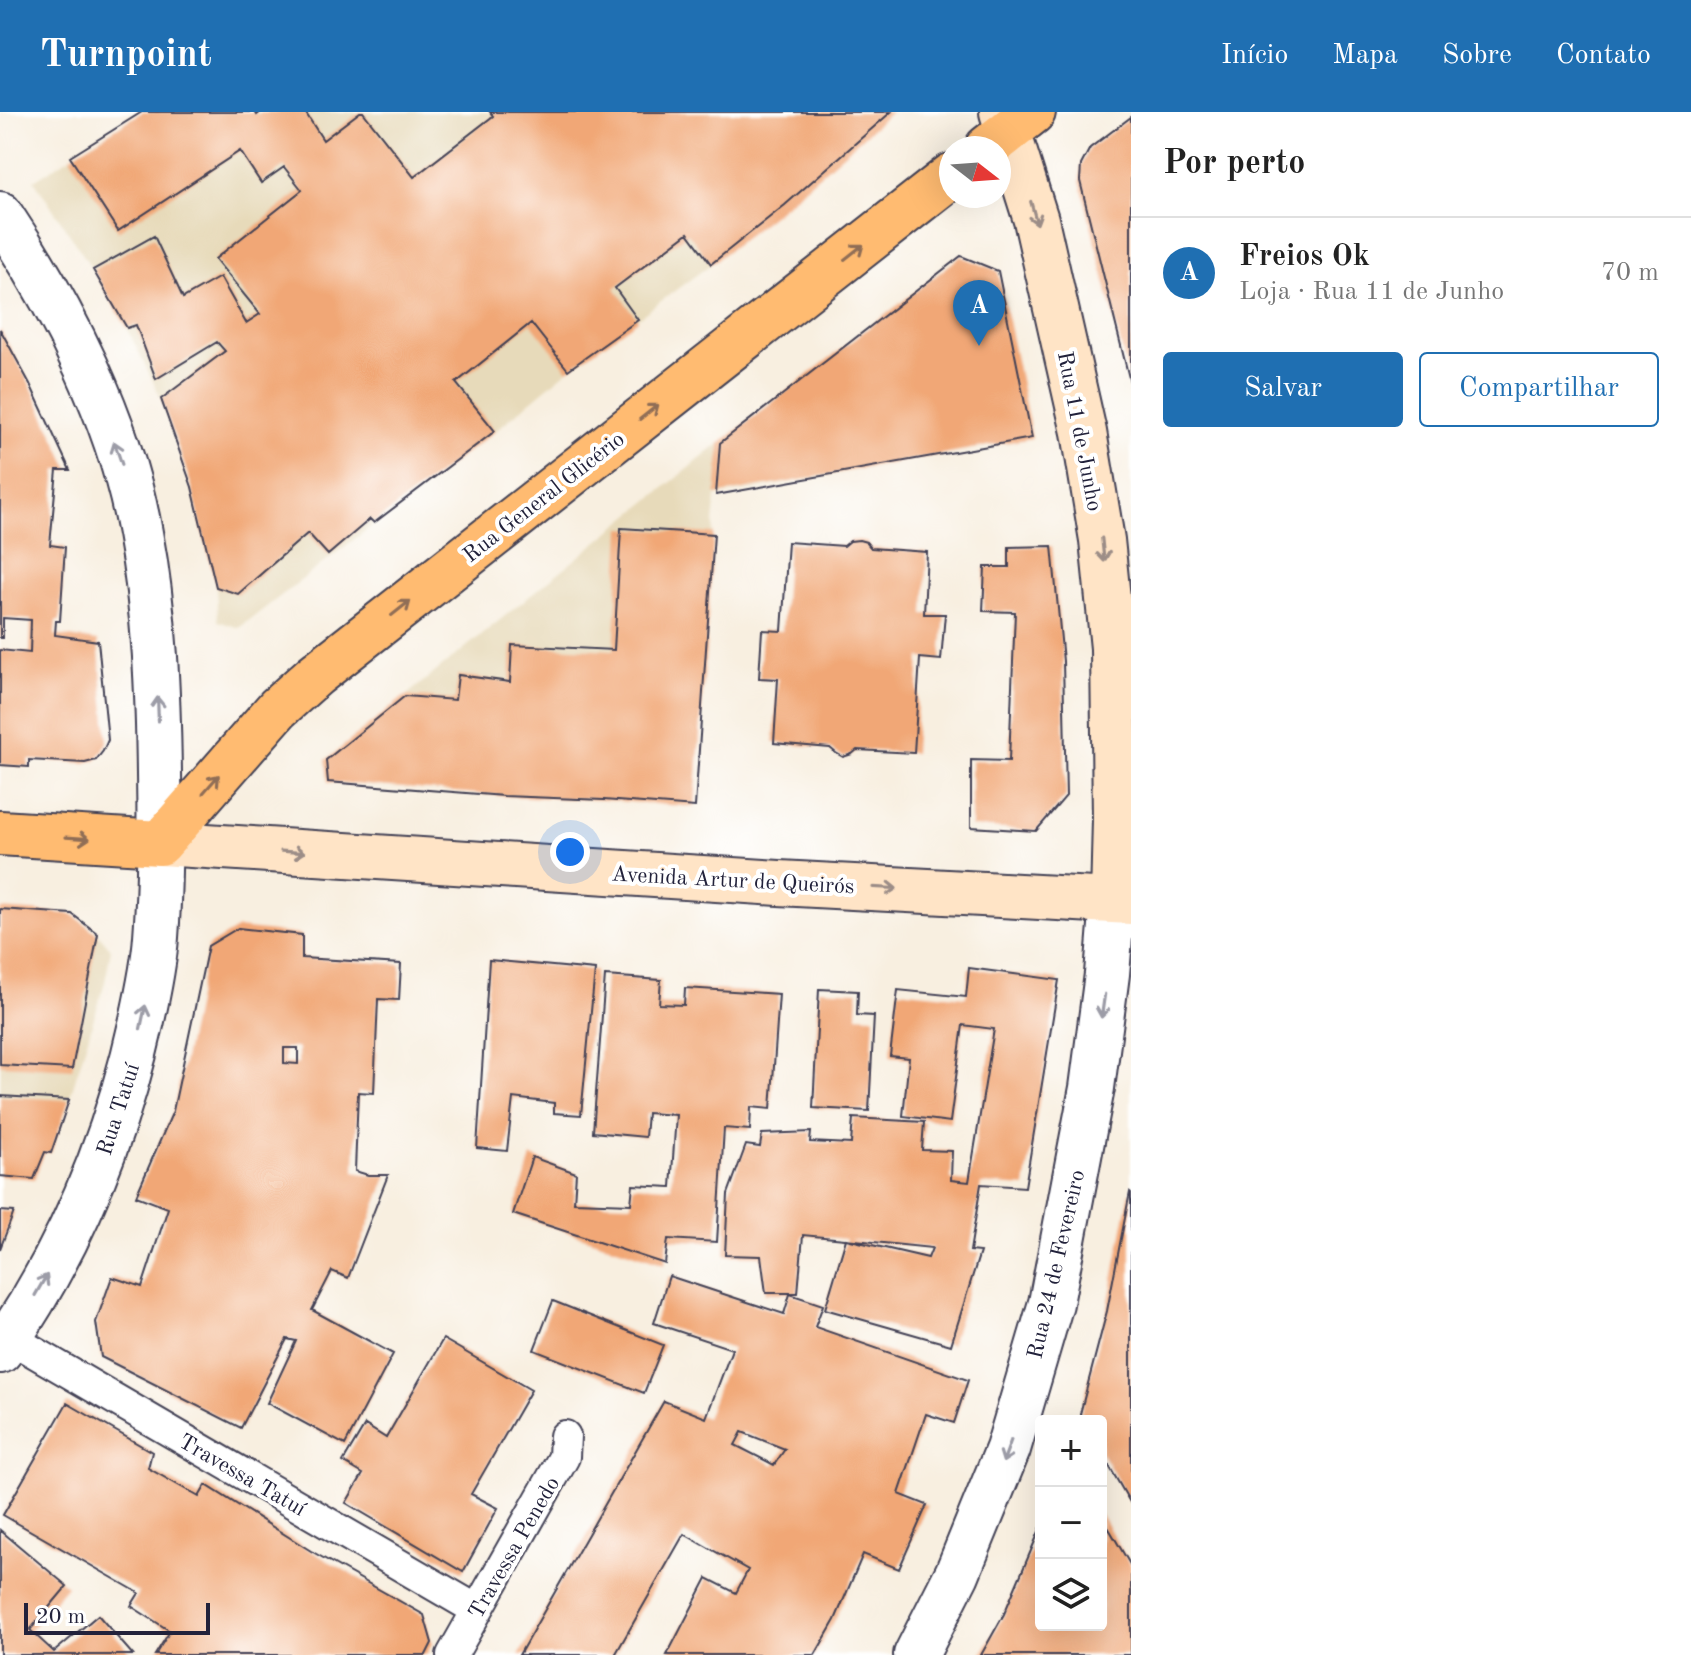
<!DOCTYPE html>
<html lang="pt">
<head>
<meta charset="utf-8">
<style>
  body { margin:0; font-family:"Old Standard TT",serif; background:#f2f2f2; color:#222 }
  .controls { position:absolute; right:24px; bottom:24px; display:grid; overflow:hidden; border-radius:8px; box-shadow:0 8px 32px #0002 }
  .controls button { width:72px; height:72px; display:grid; place-items:center; padding:0; border:0; border-bottom:2px solid #e0e0e0; background:#fff; color:#222; font:40px sans-serif }
  .compass { position:absolute; left:939px; top:24px; width:72px; height:72px; border-radius:50%; background:#fff; box-shadow:0 8px 32px #0002; rotate:107deg }
  .scale { position:absolute; left:24px; bottom:20px; width:186px; box-sizing:border-box; padding-left:8px; border:4px solid #22223b; border-top:0; font-size:22px; line-height:28px; white-space:nowrap; color:#22223b; -webkit-text-stroke:6px #fff; paint-order:stroke }
  .you { position:absolute; left:570px; top:740px; width:28px; height:28px; margin:-20px; border:6px solid #fff; border-radius:50%; background:#1a73e8; box-shadow:0 0 0 12px #1a73e833 }
  .badge { display:grid; place-items:center; width:52px; height:52px; border-radius:50%; background:#1f6fb2; color:#fff; font-size:26px; font-weight:700 }
  .pin { position:absolute; translate:-50% -66px; filter:drop-shadow(0 2px 4px #0008) }
  .pin::after { content:''; position:absolute; top:42px; width:28px; height:24px; background:inherit; clip-path:polygon(0 0,100% 0,50% 100%) }
  .list { margin:0; padding:0; list-style:none }
  h2 { display:flex; justify-content:space-between; align-items:center; height:104px; margin:0; padding:0 32px; font-size:34px }
  h2 small { font-size:26px; font-weight:400; color:#767676 }
  .list li { display:grid; grid-template-columns:52px 1fr auto; gap:24px; align-items:center; box-sizing:border-box; height:112px; padding:0 32px; border-top:2px solid #e0e0e0 }
  .list b { display:block; font-size:30px; white-space:nowrap }
  .list p { margin:0; font-size:26px; white-space:nowrap; color:#767676 }
  .list em { font-size:26px; font-style:normal; color:#767676 }
  .actions { display:flex; gap:16px; padding:24px 32px }
  .actions a { flex:1; padding:18px 0; border:2px solid #1f6fb2; border-radius:8px; text-align:center; font-size:28px; color:#1f6fb2 }
  .actions .main { background:#1f6fb2; color:#fff }
  .icon { flex:none; width:44px; height:44px; fill:none; stroke:currentColor; stroke-width:2; stroke-linecap:round; stroke-linejoin:round }
  .map { position:relative; flex:none; width:1131px; height:1543px; overflow:hidden }
  header { display:flex; align-items:center; gap:48px; box-sizing:border-box; height:112px; padding:0 40px; background:#1f6fb2; color:#fff }
  header strong { font-size:38px }
  nav { display:flex; gap:44px; margin-inline-start:auto; font-size:28px }
  main { display:flex }
  aside { flex:1; background:#fff }
  .map>svg:first-child { display:block }
  .built { fill:#e7daba }
  .building { fill:#f1a776; fill-rule:evenodd }
  .lines { fill:none; stroke-linecap:round; stroke-linejoin:round }
  .lane-casing { stroke:#424154; stroke-width:34 }
  .street-casing { stroke:#424154; stroke-width:48 }
  .secondary-casing { stroke:#424154; stroke-width:48 }
  .primary-casing { stroke:#424154; stroke-width:48 }
  .lane { stroke:#fff; stroke-width:30 }
  .street { stroke:#fff; stroke-width:44 }
  .secondary { stroke:#ffe4c6; stroke-width:44 }
  .primary { stroke:#ffbb71; stroke-width:44 }
  .oneway { stroke:#9c8d87 }
  .oneway2 { stroke:#906e56 }
  .oneway3 { stroke:#9c9ca7 }
  .labels { text-anchor:middle; stroke-width:8; stroke-linejoin:round; paint-order:stroke }
  .street-label { font-size:22px; fill:#22223b; stroke:#fff }
</style>
</head>
<body>
<header>
<strong>Turnpoint</strong>
<nav><a>Início</a><a>Mapa</a><a>Sobre</a><a>Contato</a></nav>
</header>
<main>
<div class="map">
<svg width="1131" height="1543" viewBox="0 0 1131 1543">
  <rect width="100%" height="100%" fill="#fff"/>
  <filter id="ink" filterUnits="userSpaceOnUse"><feTurbulence type="fractalNoise" baseFrequency=".0125" numOctaves="2"/><feDisplacementMap in="SourceGraphic" scale="16" xChannelSelector="R" yChannelSelector="G"/><feConvolveMatrix kernelMatrix="1 2 1 2 8 2 1 2 1" color-interpolation-filters="sRGB"/></filter>
  <filter id="wash" filterUnits="userSpaceOnUse"><feTurbulence type="fractalNoise" baseFrequency=".006" numOctaves="4" result="noise"/><feDisplacementMap in="SourceGraphic" scale="32" xChannelSelector="R" yChannelSelector="G"/><feGaussianBlur stdDeviation="1.8" result="paint"/><feColorMatrix in="noise" values="0 0 0 0 0 0 0 0 0 0 0 0 0 0 0 0 0 1.4 0 .05"/><feComposite in="paint" operator="in"/></filter>
  <g filter="url(#wash)">
    <rect width="100%" height="100%" fill="#f8efe0"/>
    <path class="built" d="M142,0H891L711,152L568,258L495,319L239,516L218,509L216,475L192,375L161,286L127,216L93,158L34,68Z
      M961,144L998,159L1032,326L716,384L695,695L604,688L504,684L328,670L326,648L720,331Z
      M0,798L77,806L98,822L111,837L105,870L69,988L51,1041L0,1036Z"/>
    <g id="blocks">
      <path class="building" d="M142,0H255L257,3L261,0H305L323,28L360,0H363L414,65L493,4L490,0H891L785,93L711,152L688,121L615,176L638,208L568,258L531,211L456,271L495,319L374,411L370,407L328,443L308,421L238,482L216,475L192,375L161,287L225,239L217,230L156,267L136,213L127,216L93,158L154,124L183,186L220,165L246,211L260,202L215,147L302,78L284,55L261,71L240,39L118,119L70,45Z
        M1131,5V270H1130L1080,69L1081,53L1090,36Z
        M961,144L998,159L1032,326L716,383L720,331Z
        M0,217L30,272L70,358H57L50,433L65,435L60,509H56L55,523L98,529L108,628L103,639L96,648L85,651L29,648V655L0,653V538L30,541L31,508L3,506V526H0Z
        M621,416L714,422L695,695L604,688L504,684L328,670L326,648L405,584L455,588L458,563L510,570L512,533L614,538Z
        M859,428L866,430L871,436L927,440L924,502H945L941,548L920,546L914,641L857,638L852,642L843,645L836,641L830,636L774,631L778,567L759,566L762,518L782,519L788,430L844,434L850,429Z
        M1052,434L1063,549L1066,684L1036,719L971,715V648L1009,649L1015,500L983,499L985,455H1009V435Z
        M0,797L72,802L98,822L72,957L0,953Z
        M238,816L302,823V846L401,852L399,888L378,887L374,981L358,980L355,1059L368,1063H388L348,1166L332,1159L312,1198L393,1242L345,1333L267,1291L296,1229L287,1227L241,1316L101,1245L96,1210L112,1165L142,1175L168,1096L136,1084L173,999L208,834ZM284,936H298V952L284,951Z
        M489,848L595,858L581,1003L554,1001V991L513,986L507,1039L477,1036Z
        M969,856L1059,868L1025,1075L981,1072L970,1139L980,1140L951,1233L825,1197L846,1127L928,1146L932,1136L845,1127L803,1123L798,1181H766L761,1144L725,1143L728,1082L746,1033L760,1035L762,1022L811,1020L810,1030L851,1032L853,1006L924,1010L922,1038L952,1039L951,1068L969,1070L994,917L963,913L950,1010L903,1004L909,946L890,944L898,878L966,885Z
        M605,864L661,868L659,892L684,893L685,876L779,882L771,997L751,995L750,1018L724,1016L717,1130L668,1127L665,1152L513,1102L532,1045L576,1061L574,1090L631,1092L633,1073L671,1075L676,1003L647,1001L645,1025L593,1020Z
        M819,877L858,879L857,903L874,904L869,999L813,996Z
        M0,984L69,988L51,1041L45,1040L34,1067L0,1064Z
        M1130,1080L1131,1081V1392L1101,1340V1309H1083L1080,1302L1107,1199Z
        M0,1099L14,1100L0,1137Z
        M669,1164L784,1202L790,1182L823,1193L815,1215L968,1268L954,1311L926,1302L899,1382L927,1393L899,1457L863,1442L835,1508L815,1543H667L707,1466L736,1481L748,1458L684,1422L615,1543H519L664,1289L706,1306L732,1237L654,1211ZM742,1320L785,1337L774,1353L735,1333Z
        M553,1189L663,1233L644,1281L534,1238Z
        M443,1227L531,1278L471,1382L498,1396L463,1460L346,1391L363,1362L343,1350L365,1313L386,1326Z
        M67,1291L152,1340L148,1356L199,1385L206,1373L311,1439L424,1503L432,1531L426,1543H155L170,1519L131,1494L139,1481L3,1403Z
        M1101,1403L1131,1454V1543H981L1004,1502L1041,1415V1513H1101Z
        M0,1418L67,1474L30,1518L54,1540L98,1503L133,1543H0Z"/>
    </g>
  </g>
  <g filter="url(#ink)">
    <use href="#blocks" fill-opacity="0" stroke="#424154" stroke-width="2"/>
    <g class="lines">
      <defs>
        <path id="lane" d="M10,1226L477,1498
          M452,1543L564,1345L565,1324"/>
        <path id="street" d="M0,102C63,196 120,309 140,421C155,500 158,582 159,662C160,716 160,771 156,825C154,853 148,881 142,908C116,1026 69,1140 0,1239
          M916,1543L957,1462L1008,1337L1051,1191L1092,976L1107,862L1113,789"/>
        <path id="secondary" d="M1002,0L1036,108L1084,320L1102,428L1113,536L1115,707L1113,789
          M160,731L779,771L1131,790"/>
        <path id="primary" d="M987,36L1033,0
          M0,721L160,731L278,596L315,563L951,64"/>
      </defs>
      <use href="#lane" class="lane-casing"/>
      <use href="#street" class="street-casing"/>
      <use href="#secondary" class="secondary-casing"/>
      <use href="#primary" class="primary-casing"/>
      <use href="#lane" class="lane"/>
      <use href="#street" class="street"/>
      <use href="#secondary" class="secondary"/>
      <use href="#primary" class="primary"/>
    </g>
    <defs><path id="oneway-shaft" d="M-6 0H5M1.5-3L5.5 0L1.5 3" fill="none" stroke-width="1.6" stroke-linecap="round" stroke-linejoin="round" transform="scale(2)"/></defs>
    <g class="oneway">
      <use href="#oneway-shaft" transform="translate(1034 101) rotate(74)"/>
      <use href="#oneway-shaft" transform="translate(1103 438) rotate(84)"/>
      <use href="#oneway-shaft" transform="translate(293 740) rotate(4)"/>
      <use href="#oneway-shaft" transform="translate(885 776) rotate(3)"/>
    </g>
    <g class="oneway2">
      <use href="#oneway-shaft" transform="translate(854 140) rotate(-38)"/>
      <use href="#oneway-shaft" transform="translate(649 300) rotate(-38)"/>
      <use href="#oneway-shaft" transform="translate(401 496) rotate(-38)"/>
      <use href="#oneway-shaft" transform="translate(211 672) rotate(-49)"/>
      <use href="#oneway-shaft" transform="translate(78 726) rotate(4)"/>
    </g>
    <g class="oneway3">
      <use href="#oneway-shaft" transform="translate(118 341) rotate(-109)"/>
      <use href="#oneway-shaft" transform="translate(158 597) rotate(-92)"/>
      <use href="#oneway-shaft" transform="translate(1103 894) rotate(98)"/>
      <use href="#oneway-shaft" transform="translate(143 905) rotate(-78)"/>
      <use href="#oneway-shaft" transform="translate(41 1173) rotate(-60)"/>
      <use href="#oneway-shaft" transform="translate(1007 1339) rotate(110)"/>
    </g>
  </g>
  <g class="labels">
    <g class="street-label">
      <text transform="translate(1081 319) rotate(79)" y="8">Rua 11 de Junho</text>
      <text transform="translate(543 384) rotate(-38)" y="8">Rua General Glicério</text>
      <text transform="translate(733 767) rotate(3)" y="8">Avenida Artur de Queirós</text>
      <text transform="translate(117 997) rotate(-72)" y="8">Rua Tatuí</text>
      <text transform="translate(1055 1152) rotate(-77)" y="8">Rua 24 de Fevereiro</text>
      <text transform="translate(243 1362) rotate(30)" y="8">Travessa Tatuí</text>
      <text transform="translate(513 1435) rotate(-60)" y="8">Travessa Penedo</text>
    </g>
  </g>
</svg>
<div class="controls">
<button>+</button>
<button>−</button>
<button><svg class="icon" aria-label="layers" viewBox="0 0 24 24"><path d="M12 4l9 5-9 5-9-5zM3 14l9 5 9-5"/></svg></button>
</div>
<svg class="compass" viewBox="-18 -18 36 36"><path d="M0-13l5 13h-10z" fill="#e53935"/><path d="M0 13l5-13h-10z" fill="#767676"/></svg>
<div class="scale">20 m</div>
<div class="you"></div>
<div class="pin badge" style="left:979px;top:234px">A</div>
</div>
<aside>
<h2>Por perto<small></small></h2>
<ul class="list">
<li><span class="badge">A</span><div><b>Freios Ok</b><p>Loja · Rua 11 de Junho</p></div><em>70 m</em></li>
</ul>
<div class="actions"><a class="main">Salvar</a><a>Compartilhar</a></div>
</aside>
</main>
</body>
</html>
